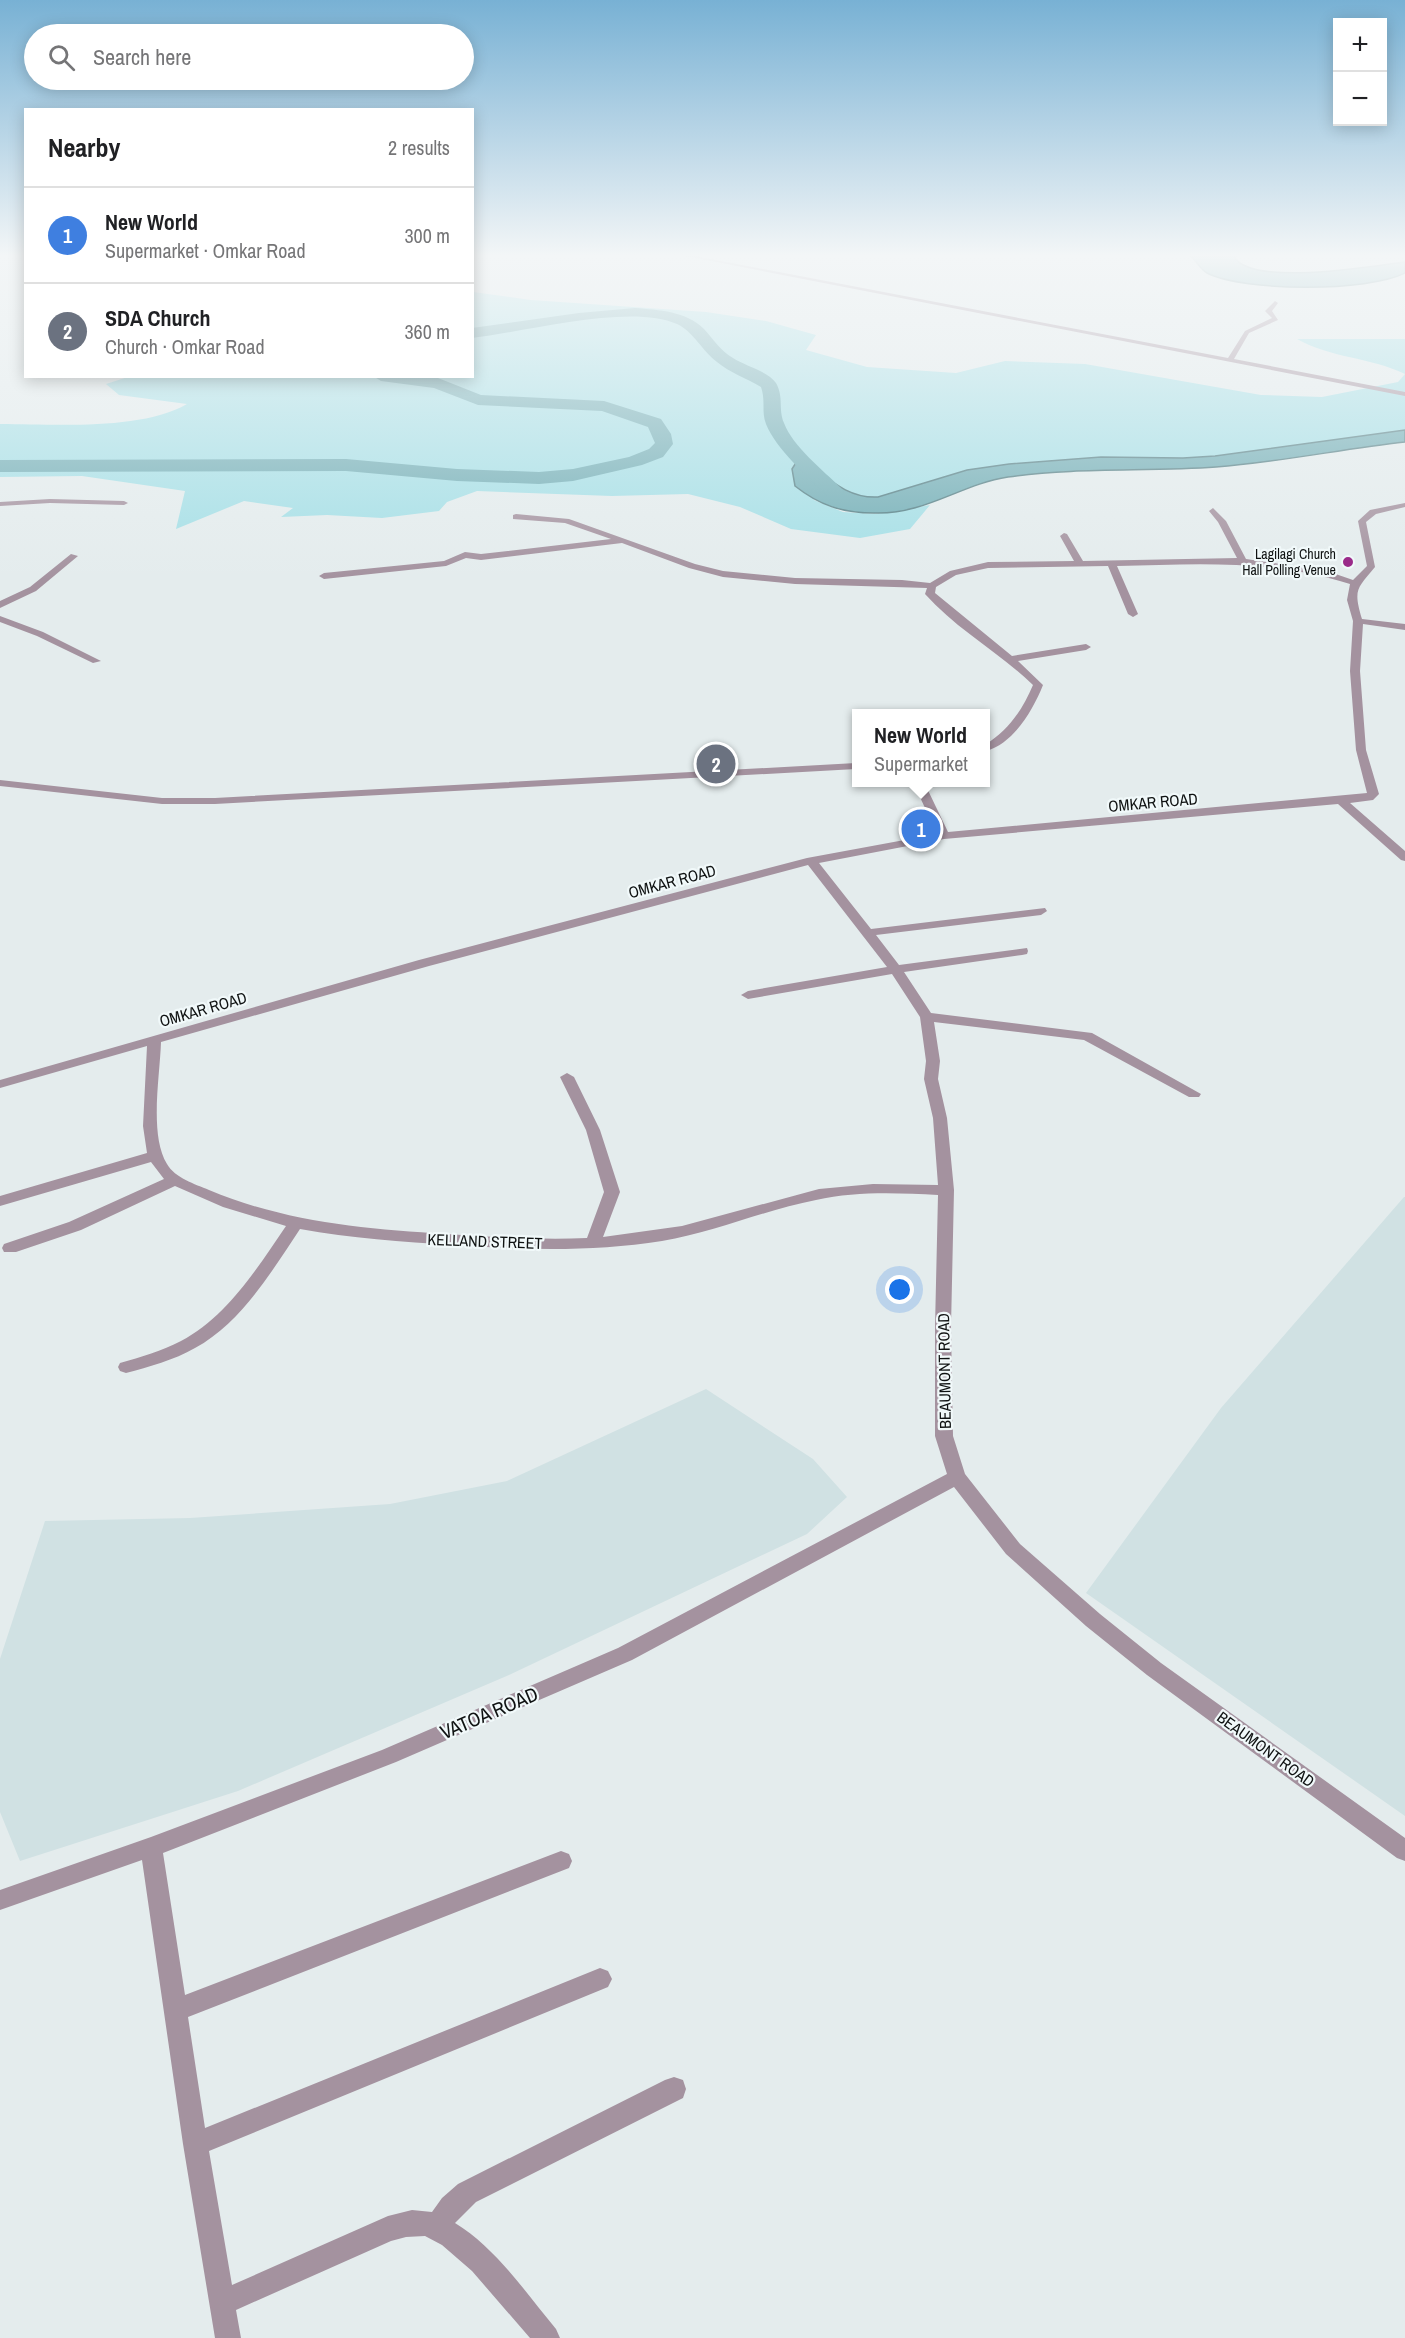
<!DOCTYPE html>
<html lang="en">
<head>
<meta charset="utf-8">
<style>
  body { margin:0; font-family:"Archivo Narrow",sans-serif; background:#f6f6f6; color:#202124 }
  .controls { position:absolute; right:18px; top:18px; display:grid; overflow:hidden; border-radius:0px; box-shadow:0 3px 15px #0003 }
  .controls button { width:54px; height:54px; display:grid; place-items:center; padding:0; border:0; border-bottom:2px solid #e0e0e0; background:#fff; color:#202124; font:30px sans-serif }
  .you { position:absolute; left:900px; top:1290px; width:21px; height:21px; margin:-15px; border:4px solid #fff; border-radius:50%; background:#1a73e8; box-shadow:0 0 0 9px #1a73e833 }
  .badge { display:grid; place-items:center; width:39px; height:39px; border-radius:50%; background:#9a2a89; color:#fff; font-size:20px; font-weight:700 }
  .pin { position:absolute; translate:-50% -50%; border:3px solid #fff; box-shadow:0 2px 6px #0006 }
  .popup { position:absolute; left:852px; top:709px; width:138px; height:78px; box-sizing:border-box; display:grid; place-content:center; border-radius:0px; background:#fff; filter:drop-shadow(0 2px 4px #0005); font-size:20px; white-space:nowrap; color:#757577 }
  .popup b { font-size:22px; color:#202124 }
  .popup::after { content:''; position:absolute; left:50%; top:100%; margin-left:-12px; border:12px solid transparent; border-top-color:#fff }
  .list { margin:0; padding:0; list-style:none }
  h2 { display:flex; justify-content:space-between; align-items:center; height:78px; margin:0; padding:0 24px; font-size:26px }
  h2 small { font-size:20px; font-weight:400; color:#757577 }
  .list li { display:grid; grid-template-columns:39px 1fr auto; gap:18px; align-items:center; box-sizing:border-box; height:96px; padding:0 24px; border-top:2px solid #e0e0e0 }
  .list b { display:block; font-size:22px; white-space:nowrap }
  .list p { margin:0; font-size:20px; white-space:nowrap; color:#757577 }
  .list em { font-size:20px; font-style:normal; color:#757577 }
  .icon { flex:none; width:33px; height:33px; fill:none; stroke:currentColor; stroke-width:2; stroke-linecap:round; stroke-linejoin:round }
  .map { position:relative; flex:none; width:1405px; height:2338px; overflow:hidden }
  .search { position:absolute; background:#fff; box-shadow:0 3px 15px #0003; left:24px; top:24px; width:450px; height:66px; display:flex; align-items:center; gap:15px; box-sizing:border-box; padding:0 21px; border-radius:33px; color:#757577; font-size:22px }
  .panel { position:absolute; background:#fff; box-shadow:0 3px 15px #0003; left:24px; top:108px; width:450px; height:270px; border-radius:0px }
  .map>svg:first-child { display:block }
  .built { fill:#d0e1e3 }
  .green { fill:#a4dfe6 }
  .water { fill:#70adb5; stroke:#537e84; stroke-width:1.5 }
  .lines { fill:none; stroke-linecap:round; stroke-linejoin:round }
  .river { fill:#70adb5; fill-rule:evenodd }
  .minor { fill:#a4929f; fill-rule:evenodd }
  .poi-dot { fill:#9a2a89; stroke:#f1f9fa; stroke-width:2 }
  .labels { text-anchor:middle; stroke-width:4.5; stroke-linejoin:round; paint-order:stroke }
  .far-poi-label { font-size:14px; fill:#0f1212; stroke:#f1f9fa; text-anchor:end }
  .street-label { font-size:16px; fill:#0f1212; stroke:#f1f9fa }
  .near-street-label { font-size:20px; fill:#0f1212; stroke:#f1f9fa }
</style>
</head>
<body>
<div class="map">
<svg width="1405" height="2338" viewBox="0 0 1405 2338">
  <rect width="100%" height="100%" fill="#e4eced"/>
  <path class="built" d="M1404,1197H1405V1816L1086,1593L1221,1408Z
    M706,1389L813,1459L847,1497L807,1534L509,1675L238,1791L20,1861L0,1812V1659L45,1521L190,1518L390,1504L507,1481Z"/>
  <path class="green" d="M473,292L531,300L706,312L766,321L816,335L806,350L867,367L956,373L1005,361L1085,364L1261,395L1322,397L1398,382L1405,374C1370,357 1330,358 1297,339H1405V430L1215,456L1183,458L1101,457L1009,464L929,482L878,497L863,498L850,494L799,459L814,500L843,512L876,514L930,505L910,529L860,538L791,529L740,507L688,494L612,496L477,491L447,502L439,511L382,518L327,515L281,517L293,508L244,501L176,529L185,491L82,476L0,477V424C54,424 140,431 187,404L119,395L106,384L128,377L472,376Z"/>
  <path class="water" d="M1192,253H1243L1234,257C1253,287 1372,266 1405,262V273C1368,292 1245,292 1207,273C1201,270 1196,261 1191,256Z
    M1405,430V442C1342,449 1280,462 1216,467C1147,472 1078,467 1008,477C961,484 925,515 874,513C842,513 819,505 795,486L792,469L799,458C825,475 846,499 878,497L967,470L1009,464L1101,457L1183,458L1215,456Z"/>
  <g class="lines">
    <path class="river" d="M635,308C659,310 686,311 704,329C713,339 721,351 733,358C745,366 768,371 776,383C784,397 778,409 784,423C793,447 823,470 841,488L844,492L841,496H827C808,477 776,449 766,424C761,411 766,402 761,387C746,378 730,373 717,362C702,351 694,332 677,324C630,303 525,332 472,338V328L579,313Z
      M373,376L438,378L481,395L604,401L661,419L671,434L673,444L663,457L642,465L573,481L539,484L457,481L346,471L0,472V460L346,459L457,469L539,472L573,469L629,457L649,449L655,443L648,427L602,411L478,405L434,388L381,381Z"/>
    <path class="minor" d="M670,253H679L1228,358L1245,331L1272,318L1265,311L1275,301L1278,303L1272,311L1278,320L1249,333L1234,359L1405,392V396Z
      M50,499L124,501L128,503L124,505L50,503L0,506V502Z
      M1405,503V507L1376,514L1366,522L1375,567C1357,589 1353,589 1362,619L1405,624V630L1363,624L1360,671L1366,750L1379,794L1373,800L1350,803L1405,851V861L1401,860L1338,804L944,839L819,863L871,929L1045,908L1047,911L1041,915L876,935L899,965L1027,948L1028,951L1027,954L1022,955L904,972L931,1013L1092,1033L1201,1094L1199,1097H1189L1084,1040L934,1022L940,1061L938,1079L947,1118L954,1190L951,1327L953,1436L965,1474L1020,1544L1100,1614L1161,1663L1405,1838V1861L1397,1858L1147,1675L1086,1626L1006,1554L954,1487L632,1660L396,1762L163,1853L185,1995L561,1851L569,1854L572,1861L569,1868L188,2017L205,2128L600,1968L608,1971L612,1979L608,1987L209,2151L232,2285L388,2216L412,2210L432,2212L442,2198L458,2184L665,2080L674,2077L683,2080L686,2089L683,2098L476,2202L455,2223C496,2248 526,2293 556,2329L560,2338H530L472,2271L442,2245L425,2236L406,2237L391,2241L236,2310L241,2338H215L183,2144L142,1860L0,1910V1890L151,1837L382,1750L618,1648L947,1474L935,1436V1327L938,1195C898,1193 856,1191 816,1200C764,1210 715,1232 662,1241C593,1252 524,1250 454,1245C402,1242 351,1238 300,1229C272,1271 241,1323 195,1348C174,1360 149,1367 126,1373L120,1371L118,1367L120,1363C141,1357 162,1351 181,1341C227,1317 258,1267 286,1226L223,1207L175,1186L81,1230L16,1252H4L2,1248L4,1244L69,1222L164,1179L151,1162L0,1206V1196L147,1153L143,1126L147,1046L0,1088V1080L419,960L807,858L937,834L913,782H924L948,832L1367,793L1356,750L1350,671L1353,621L1347,600L1350,584C1272,559 1197,564 1117,566L1138,614L1133,617L1128,614L1108,566L988,568L956,575L936,587L935,593L1012,656L1086,644L1091,647L1086,650L1018,661L1043,685C1033,710 1014,743 986,751V744C1008,731 1023,709 1033,685C1000,653 956,629 925,594L927,588L795,584L723,577L689,568L622,543L481,560L466,558L446,566L324,579L319,576L324,573L444,561L465,552L481,554L611,539L565,523L513,519V515L516,514L569,519L695,564L723,571L795,578L902,580L930,583L950,571L988,562L1074,561L1060,536L1064,533L1067,534L1083,561L1237,558L1218,522L1209,511L1213,508L1226,521L1246,559L1324,570L1353,580L1367,566L1358,521L1370,510ZM808,865L887,967L748,991L741,995L748,999L892,974L920,1017L926,1061L924,1079L933,1118L938,1185L873,1184L819,1189L682,1226L603,1237L620,1192L600,1130L574,1077L567,1073L560,1077L586,1130L604,1192L587,1238C540,1240 493,1237 446,1234C365,1229 285,1222 209,1190C195,1184 175,1178 167,1164C149,1135 160,1076 161,1042L429,966Z
      M71,554L78,556L36,591L0,608V601L30,587Z
      M0,616L43,632L101,661L93,663L37,636L0,622Z
      M856,763V769L215,804H162L0,786V780L162,798H215Z"/>
  </g>
  <linearGradient id="sky" x2="0" y2="1"><stop stop-color="#78b1d4"/><stop offset="0.44" stop-color="#f3f6f7"/><stop offset="1" stop-color="#f3f6f7" stop-opacity="0"/></linearGradient>
  <rect width="1405" height="580" fill="url(#sky)"/>
  <circle class="poi-dot" cx="1348" cy="562" r="6"/>
  <g class="labels">
    <g class="far-poi-label">
      <text x="1336" y="559">Lagilagi Church<tspan x="1336" dy="16">Hall Polling Venue</tspan></text>
    </g>
    <g class="street-label">
      <text transform="translate(1153 802) rotate(-5)" y="6">OMKAR ROAD</text>
      <text transform="translate(672 881) rotate(-15)" y="6">OMKAR ROAD</text>
      <text transform="translate(203 1009) rotate(-16)" y="6">OMKAR ROAD</text>
      <text transform="translate(485 1241) rotate(2)" y="6">KELLAND STREET</text>
      <text transform="translate(944 1371) rotate(-91)" y="6">BEAUMONT ROAD</text>
      <text transform="translate(1266 1749) rotate(36)" y="6">BEAUMONT ROAD</text>
    </g>
    <g class="near-street-label">
      <text transform="translate(489 1713) rotate(-23)" y="7">VATOA ROAD</text>
    </g>
  </g>
</svg>
<div class="controls">
<button>+</button>
<button>−</button>
</div>
<div class="you"></div>
<div class="pin badge" style="left:921px;top:829px;background:#3f7fe0">1</div>
<div class="popup"><b>New World</b>Supermarket</div>
<div class="pin badge" style="left:716px;top:764px;background:#6b7280">2</div>
<div class="search"><svg class="icon" aria-label="search" viewBox="0 0 24 24"><circle cx="10" cy="10" r="6"/><path d="M15 15l6 6"/></svg>Search here</div>
<section class="panel">
<h2>Nearby<small>2 results</small></h2>
<ul class="list">
<li><span class="badge" style="background:#3f7fe0">1</span><div><b>New World</b><p>Supermarket · Omkar Road</p></div><em>300 m</em></li>
<li><span class="badge" style="background:#6b7280">2</span><div><b>SDA Church</b><p>Church · Omkar Road</p></div><em>360 m</em></li>
</ul>
</section>
</div>
</body>
</html>
